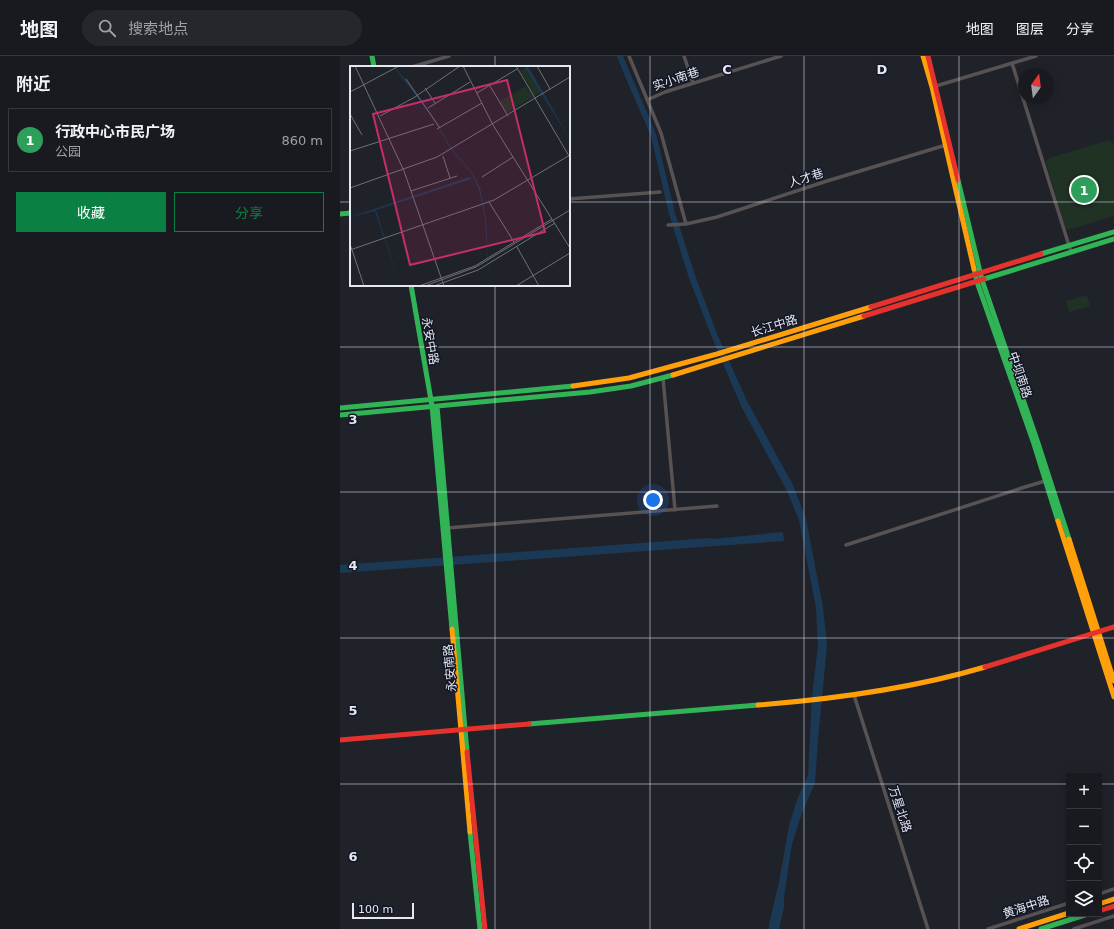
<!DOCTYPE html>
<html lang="zh">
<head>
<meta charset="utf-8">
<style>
  body { margin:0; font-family:"DejaVu Sans","Noto Sans SC",sans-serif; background:#25272d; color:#f1f3f6 }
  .controls { position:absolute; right:12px; bottom:12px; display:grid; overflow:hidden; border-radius:0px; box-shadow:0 2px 10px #0003 }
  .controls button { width:36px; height:36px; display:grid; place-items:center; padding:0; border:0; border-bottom:1px solid #36383e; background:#181a20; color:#f1f3f6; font:20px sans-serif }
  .compass { position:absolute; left:678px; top:12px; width:36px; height:36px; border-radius:50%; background:#181a20; box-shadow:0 2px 10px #0003; rotate:14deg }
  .scale { position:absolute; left:12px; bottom:10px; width:62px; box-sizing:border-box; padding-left:4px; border:2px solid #e5e7f2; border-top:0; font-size:11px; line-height:14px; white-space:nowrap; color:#e5e7f2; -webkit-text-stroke:3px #131624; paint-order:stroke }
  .you { position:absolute; left:313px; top:444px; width:14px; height:14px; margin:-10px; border:3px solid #fff; border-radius:50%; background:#1a73e8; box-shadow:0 0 0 6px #1a73e833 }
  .badge { display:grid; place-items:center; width:26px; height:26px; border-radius:50%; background:#0b8043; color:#fff; font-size:13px; font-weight:700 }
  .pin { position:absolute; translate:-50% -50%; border:2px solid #fff; box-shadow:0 1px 4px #0006 }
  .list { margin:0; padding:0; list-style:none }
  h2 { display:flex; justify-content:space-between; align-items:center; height:52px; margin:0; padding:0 16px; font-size:17px }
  h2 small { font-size:13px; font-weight:400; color:#9fa1a5 }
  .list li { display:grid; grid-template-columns:26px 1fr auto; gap:12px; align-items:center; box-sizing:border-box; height:64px; margin:0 8px 8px; padding:0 8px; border:1px solid #36383e; border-radius:0px }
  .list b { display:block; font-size:15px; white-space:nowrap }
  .list p { margin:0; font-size:13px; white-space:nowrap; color:#9fa1a5 }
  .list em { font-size:13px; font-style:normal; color:#9fa1a5 }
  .actions { display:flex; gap:8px; padding:12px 16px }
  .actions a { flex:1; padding:9px 0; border:1px solid #0b8043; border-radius:0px; text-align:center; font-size:14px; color:#0b8043 }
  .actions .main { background:#0b8043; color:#fff }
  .icon { flex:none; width:22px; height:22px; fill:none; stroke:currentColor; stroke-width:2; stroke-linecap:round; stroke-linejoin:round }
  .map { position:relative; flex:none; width:774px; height:873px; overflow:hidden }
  header { display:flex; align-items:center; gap:24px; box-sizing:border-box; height:56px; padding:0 20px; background:#181a20; border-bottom:1px solid #36383e }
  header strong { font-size:19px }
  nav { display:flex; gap:22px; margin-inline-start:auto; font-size:14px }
  .search { width:280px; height:36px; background:#25272d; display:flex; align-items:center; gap:10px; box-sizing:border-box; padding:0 14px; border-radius:22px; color:#9fa1a5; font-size:15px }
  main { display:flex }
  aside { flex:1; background:#181a20 }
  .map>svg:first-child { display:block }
  .green { fill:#1f3224 }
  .water { fill:#1b3955 }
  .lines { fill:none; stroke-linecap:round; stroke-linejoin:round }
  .street { stroke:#585253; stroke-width:3.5 }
  .fast { stroke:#30b455; stroke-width:5 }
  .slow { stroke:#ff9f0a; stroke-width:5 }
  .jam { stroke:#e5322d; stroke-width:5 }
  .grid { fill:none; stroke:#e5e7f2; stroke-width:1; stroke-opacity:0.55 }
  .labels { text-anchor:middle; stroke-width:3; stroke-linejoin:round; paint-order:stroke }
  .street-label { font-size:12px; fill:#e5e7f2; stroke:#131624 }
  .inset-road { fill:none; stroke:#6f717a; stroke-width:1 }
  .view { fill:#c62d6a; fill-opacity:0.15; stroke:#c62d6a; stroke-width:2 }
  .inset-edge { fill:none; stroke:#e5e7f2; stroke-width:2 }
  .grid-label { font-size:13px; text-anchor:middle; font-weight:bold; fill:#e5e7f2; stroke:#131624; stroke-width:3; stroke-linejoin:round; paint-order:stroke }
</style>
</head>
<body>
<header>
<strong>地图</strong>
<div class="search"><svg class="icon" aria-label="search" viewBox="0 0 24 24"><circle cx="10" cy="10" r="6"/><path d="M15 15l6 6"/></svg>搜索地点</div>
<nav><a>地图</a><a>图层</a><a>分享</a></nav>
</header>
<main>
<aside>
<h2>附近<small></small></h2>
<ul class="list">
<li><span class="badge" style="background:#2e9e5b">1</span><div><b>行政中心市民广场</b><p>公园</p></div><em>860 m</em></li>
</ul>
<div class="actions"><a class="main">收藏</a><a>分享</a></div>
</aside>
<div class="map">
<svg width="774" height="873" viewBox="0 0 774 873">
  <rect width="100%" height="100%" fill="#20222a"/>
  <path class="green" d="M770,84L774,88V160L728,174L725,171L706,106L709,102Z
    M747,239L750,250L729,256L726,245Z"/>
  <path class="water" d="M277,0H283L316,78L335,157L355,219L377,278L407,345L453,429L466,463L483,551L487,589L478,684L475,727L462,757L452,788L444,841V851L439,873H429V869L439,826L449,770L457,744L468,719L472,640L478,590L476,552L459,464L447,435L402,352L371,279L349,222L329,158L311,80L284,18Z
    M443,476L444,485L0,517V509L370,482L373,483Z"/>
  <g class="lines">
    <path class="street" d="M289,0L321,77L346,168
      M344,0L353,27
      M672,7L731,196
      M72,11L109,0
      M596,30L696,0
      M307,44L325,36L441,0
      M229,143L320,136
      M328,169L346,168L377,161L487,125L606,89
      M323,322L335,454
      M107,472L377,450
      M506,489L685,431L705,425
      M514,639L588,873
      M759,838L774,833
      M648,873L729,847
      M734,873L774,860"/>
    <path class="fast" d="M32,0L34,11
      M618,124L642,224L698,387L729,483
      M0,158L11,157
      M701,198L774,176
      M634,213L637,226L694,388L718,465
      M644,223L774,183
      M71,229L92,350L112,573
      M97,350L127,696
      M0,352L233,330
      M0,359L250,336L291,330L333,319
      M189,668L418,649
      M130,776L140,873
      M701,873L748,858"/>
    <path class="slow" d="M583,0L592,31L634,213
      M333,319L524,260
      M233,330L289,322L377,298L531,251
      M718,465L774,641
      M729,483L774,625
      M112,573L130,776
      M418,649C495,643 571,633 645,611
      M759,848L774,843
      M679,873L729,857"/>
    <path class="jam" d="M588,0L618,124
      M531,251L701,198
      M524,260L644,223
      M645,611L774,571
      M0,684L189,668
      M127,696L145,873
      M759,855L774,850"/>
  </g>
  <path class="grid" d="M155,0V11M310,0V873M464,0V873M619,0V873M0,146H11M229,146H774M155,229V873M0,291H774M0,436H774M0,582H774M0,728H729M759,728H774"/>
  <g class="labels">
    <g class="street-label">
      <text transform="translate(336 23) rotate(-19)" y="4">实小南巷</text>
      <text transform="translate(466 122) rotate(-18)" y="4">人才巷</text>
      <text transform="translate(434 270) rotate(-17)" y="4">长江中路</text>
      <text transform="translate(90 285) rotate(80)" y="4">永安中路</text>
      <text transform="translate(680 319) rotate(71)" y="4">中坝南路</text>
      <text transform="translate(110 612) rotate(-95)" y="4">永安南路</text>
      <text transform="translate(560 753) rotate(72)" y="4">万星北路</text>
      <text transform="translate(686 851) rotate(-18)" y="4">黄海中路</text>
    </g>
  </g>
  <g transform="translate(10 10)">
    <rect width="220" height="220" fill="#20222a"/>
    <path d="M176,1L191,26L184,30L170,5ZM176,20L183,31L156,47L150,35Z" fill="#1f3224"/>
    <path d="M43,0L55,13L81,48L100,80L123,108L130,122L136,153L139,220L135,152L129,123L122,108L99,80L80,48ZM175,0L179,2L220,73L179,8ZM120,111L121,113L26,144L50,220L25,145L0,151Z" fill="#1b3955"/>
    <path class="inset-road" d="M5,0L54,105L94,220M113,0L143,59L220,182M166,0L219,90M187,0L200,23M56,13L90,62M140,20L158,50M75,22L85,37M0,26L49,0M127,27L167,3M78,42L120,16M0,48L12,69M30,50L65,31L110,0M87,63L132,37M0,85L84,58M93,90L100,112M132,111L163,91M0,122L87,91L220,11M61,125L107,110M139,136L164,176M0,178L14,220M167,181L189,220M0,184L144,134L220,89M69,220L125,200L202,153M75,220L126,201L220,144M84,220L128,204L205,157M166,220L220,187"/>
    <path class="view" d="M157,14L195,166L60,199L23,48Z"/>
    <rect width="220" height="220" class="inset-edge"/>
  </g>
  <g class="grid-label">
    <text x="387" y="18">C</text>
    <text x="542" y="18">D</text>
    <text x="13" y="368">3</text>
    <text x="13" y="514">4</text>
    <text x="13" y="659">5</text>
    <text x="13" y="805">6</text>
  </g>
</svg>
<div class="controls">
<button>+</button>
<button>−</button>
<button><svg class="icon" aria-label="locate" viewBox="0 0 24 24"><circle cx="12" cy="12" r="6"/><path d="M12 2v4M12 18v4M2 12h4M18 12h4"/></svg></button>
<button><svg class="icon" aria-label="layers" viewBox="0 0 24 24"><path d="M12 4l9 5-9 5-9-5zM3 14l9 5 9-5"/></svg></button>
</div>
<svg class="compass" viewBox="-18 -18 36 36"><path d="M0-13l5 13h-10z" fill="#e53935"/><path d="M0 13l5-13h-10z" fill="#9fa1a5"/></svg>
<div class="scale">100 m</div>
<div class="you"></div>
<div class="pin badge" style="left:744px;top:134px;background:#2e9e5b">1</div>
</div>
</main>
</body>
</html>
